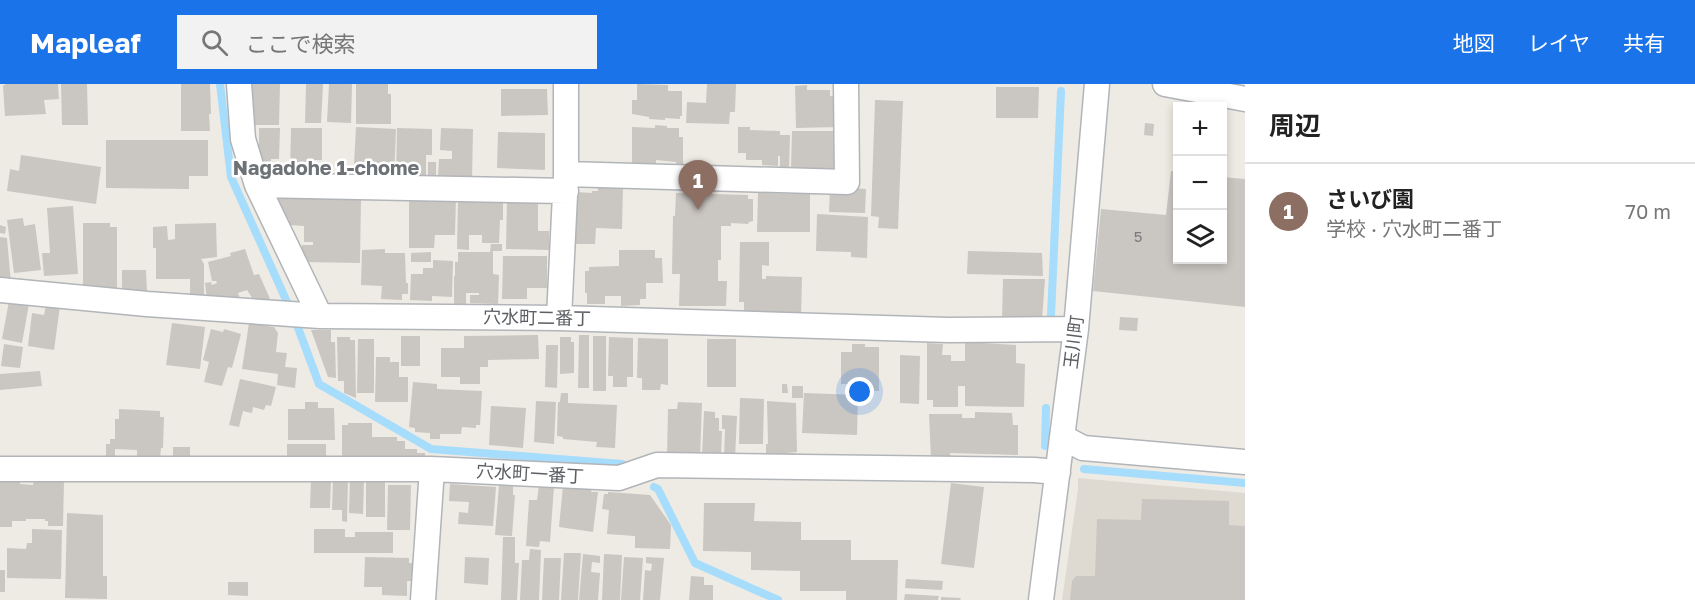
<!DOCTYPE html>
<html lang="ja">
<head>
<meta charset="utf-8">
<style>
  body { margin:0; font-family:"Golos Text","Noto Sans JP",sans-serif; background:#f2f2f2; color:#222 }
  .controls { position:absolute; right:18px; top:18px; display:grid; overflow:hidden; border-radius:0px; box-shadow:0 3px 9px #0003 }
  .controls button { width:54px; height:54px; display:grid; place-items:center; padding:0; border:0; border-bottom:2px solid #e0e0e0; background:#fff; color:#222; font:30px sans-serif }
  .you { position:absolute; left:860px; top:308px; width:21px; height:21px; margin:-15px; border:4px solid #fff; border-radius:50%; background:#1a73e8; box-shadow:0 0 0 9px #1a73e833 }
  .badge { display:grid; place-items:center; width:39px; height:39px; border-radius:50%; background:#1a73e8; color:#fff; font-size:20px; font-weight:700 }
  .pin { position:absolute; translate:-50% -50px; filter:drop-shadow(0 2px 3px #0008) }
  .pin::after { content:''; position:absolute; top:32px; width:21px; height:18px; background:inherit; clip-path:polygon(0 0,100% 0,50% 100%) }
  .list { margin:0; padding:0; list-style:none }
  h2 { display:flex; justify-content:space-between; align-items:center; height:78px; margin:0; padding:0 24px; font-size:26px }
  h2 small { font-size:20px; font-weight:400; color:#767676 }
  .list li { display:grid; grid-template-columns:39px 1fr auto; gap:18px; align-items:center; box-sizing:border-box; height:96px; padding:0 24px; border-top:2px solid #e0e0e0 }
  .list b { display:block; font-size:22px; white-space:nowrap }
  .list p { margin:0; font-size:20px; white-space:nowrap; color:#767676 }
  .list em { font-size:20px; font-style:normal; color:#767676 }
  .icon { flex:none; width:33px; height:33px; fill:none; stroke:currentColor; stroke-width:2; stroke-linecap:round; stroke-linejoin:round }
  .map { position:relative; flex:none; width:1245px; height:516px; overflow:hidden }
  header { display:flex; align-items:center; gap:36px; box-sizing:border-box; height:84px; padding:0 30px; background:#1a73e8; color:#fff }
  header strong { font-size:28px }
  nav { display:flex; gap:33px; margin-inline-start:auto; font-size:21px }
  .search { width:420px; height:54px; background:#f2f2f2; display:flex; align-items:center; gap:15px; box-sizing:border-box; padding:0 21px; border-radius:0px; color:#767676; font-size:22px }
  main { display:flex }
  aside { flex:1; background:#fff }
  .map>svg:first-child { display:block }
  .education { fill:#dedad2 }
  .lines { fill:none; stroke-linecap:round; stroke-linejoin:round }
  .stream { stroke:#a6dcfc; stroke-width:8 }
  .building { fill:#cac6c1 }
  .minor-casing { stroke:#b1b5b9; stroke-width:27 }
  .minor { stroke:#fff; stroke-width:24 }
  .labels { text-anchor:middle; stroke-width:5; stroke-linejoin:round; paint-order:stroke }
  .number-label { font-size:15px; fill:#787a7b }
  .street-label { font-size:18px; fill:#5c6064; stroke:#fff }
  .neighbourhood-label { font-size:20px; font-weight:bold; fill:#6d7276; stroke:#fff }
</style>
</head>
<body>
<header>
<strong>Mapleaf</strong>
<div class="search"><svg class="icon" aria-label="search" viewBox="0 0 24 24"><circle cx="10" cy="10" r="6"/><path d="M15 15l6 6"/></svg>ここで検索</div>
<nav><a>地図</a><a>レイヤ</a><a>共有</a></nav>
</header>
<main>
<div class="map">
<svg width="1245" height="516" viewBox="0 0 1245 516">
  <rect width="100%" height="100%" fill="#eeebe4"/>
  <path class="education" d="M1078,394L1245,409V516H1062L1078,405Z"/>
  <g class="lines">
    <path class="stream" d="M220,0L231,93L287,218
      M1051,232L1061,7
      M297,241L319,300L431,365L622,380
      M1045,362L1046,324
      M1084,385L1245,399
      M654,403L658,405L695,479L778,516"/>
  </g>
  <path class="building" d="M6,0H58L59,15L44,16L46,30L5,32L3,2Z
    M61,0H87L88,41H62Z
    M181,0H210L211,30H209L210,47H181Z
    M251,0H280L279,41H251Z
    M306,0H323L321,39H305Z
    M329,0H352L351,39L327,38Z
    M356,0H388V10H391V40H356Z
    M637,0L668,1V7H682V32H680V35L665,34V36L649,35V33L632,30V16H637Z
    M707,0H736L735,28H730L729,40L686,39L687,18L706,19Z
    M807,1V6H830V12H838L839,43L796,44L795,2Z
    M996,3H1039L1038,34H996Z
    M501,5H547L548,31L501,32Z
    M875,16L903,17L898,145L878,144L879,133L871,132Z
    M1145,39L1154,40L1153,52L1144,51Z
    M655,41L667,42V44H679V53H683V85H676V78L656,76V85H632V43L655,44Z
    M356,43L396,45L394,94L377,93V81L354,80Z
    M738,43H750V46L780,47V51H790L789,87H780V72H778V82L762,81V76H746V69H738Z
    M259,44H280L279,75H271V90L263,89L259,74Z
    M291,44H322V76H311V87H305V91H290Z
    M397,44L432,45V71H426V94H396Z
    M441,44L473,45L472,95L438,94L439,75H452V67L440,66Z
    M792,47H833V60H836L835,85H791Z
    M498,48L545,49V86L497,84Z
    M106,56H208V92H189V105L106,104Z
    M21,71L101,83L96,120L7,107L10,85L19,87Z
    M428,78H436V94H428Z
    M1171,87L1178,88V176H1222V93L1245,95V223L1093,207L1101,125L1166,131Z
    M598,102L623,103L622,145L596,144L595,160H574L576,108L592,109V107H598Z
    M830,103L866,105L865,129L829,128Z
    M676,109L748,111V115H753V137L749,138L748,140L731,139V142H721V176H718V197H727L726,222H679L680,190H672L673,132H675Z
    M758,109L810,110V148H757Z
    M271,111H284L285,115H293V112H361L360,179L302,178V161H313V158H304V142L289,141V135L276,134Z
    M456,113L455,151H435L434,164H409V117H419L420,115Z
    M503,113V136H500L499,159H482V151H469V166L457,165L458,115Z
    M507,114H538V147H549V166L506,165Z
    M73,122L78,190L44,192L42,169H50L47,124Z
    M817,130L868,133L867,174L851,173V168L816,167Z
    M23,134L24,142L35,140L41,186L14,189L7,136Z
    M83,139H110V143H117V204H83Z
    M216,139L217,173L201,175L204,180V215H190V195H156V164H153V143L167,142L168,156L175,155V140Z
    M0,141L6,143L5,150L0,149Z
    M0,153L7,154L11,199L0,197Z
    M740,158H769V182L762,181V195H766V192L802,193L801,235L744,233V218H739Z
    M491,160H502V167H493V190L499,191L498,220L470,219V211H479V209H466V220H454V192H455V178H458V168H490Z
    M245,165L254,191L259,190L270,215L256,220L247,206L238,209L240,215L229,218L227,212L219,215L207,216L205,199L211,198L212,201L217,199L216,197H212L208,178L231,172L230,169Z
    M385,165V169H405L406,199H408V210H402V216L381,215L382,202L361,201L362,166Z
    M619,166H655V174H662L663,199H646V215H640V221L621,222V212H605V220H587V209H585V187H589V183L619,182Z
    M968,167L1042,169L1043,192L967,190Z
    M431,168V178H411V169Z
    M503,172H547V204H527V215H502Z
    M433,176L453,177L452,213L432,212V217L410,216L411,190H423V184H433Z
    M122,186H146L147,208L122,209Z
    M1003,195H1045L1042,236H1002Z
    M9,217L29,220L22,259L2,255Z
    M46,221L60,222L54,266L28,262L32,229L44,231Z
    M1120,233L1138,234L1137,247L1119,246Z
    M172,239L205,243L200,285L166,281Z
    M249,239L274,243L278,249L276,268L287,269L285,283L297,284L295,304L277,301L278,290L242,285Z
    M211,245L223,248L224,245L241,250L232,284L228,283L222,302L204,298L209,278L203,276Z
    M311,246H331V258H335L336,294L328,293Z
    M538,251L539,275L488,276V283H480V300H460V293H441V264H464V252Z
    M579,251H589V304H578Z
    M401,252H420V282H401Z
    M593,252H606V307H593Z
    M337,253H350V256H355L356,314L344,309V297H338Z
    M560,253H571V258H574V289L560,290Z
    M609,253L633,254V293H627V303H613V292H608Z
    M638,254L668,255V301L661,300L660,306H642V294H637Z
    M358,255H374V309H357Z
    M707,255H736V303H707Z
    M965,258L1016,261V279L1025,280L1024,323L965,322V302H958V323H933V316H927V259L943,260L942,271H951V277H965Z
    M4,260L23,263L20,284L1,282Z
    M852,260H865V263H879V307H864V300H841V268H852Z
    M546,261H558L557,304L545,303Z
    M900,271L920,272L919,320L900,319Z
    M376,273H390V278H399V293H408V318H375Z
    M40,287L42,302L0,306V290Z
    M240,295L276,303L271,322L266,321L264,326L253,323L252,329L243,327L239,343L229,341Z
    M413,298L437,300V305L482,307L480,341H476V344L462,343L461,350H440V355H430V349L415,348V344L409,343Z
    M782,300H787L788,309H782Z
    M792,302H803V314H792Z
    M561,309H568V319L617,321L615,364L596,363L597,358L563,355V353L557,352L558,318H560Z
    M804,309L858,311L857,351L802,349Z
    M740,314L764,315L763,360H739Z
    M536,317L556,318L554,360L534,358Z
    M767,317L796,319L797,368H786L796,369V375L766,374V360H768Z
    M305,318H318V324H334L335,356H288V325H305Z
    M678,318L702,319L700,374L667,373L668,325H677Z
    M491,322L526,324L523,364L489,361Z
    M119,325L160,327V333H164L163,364H161L160,375L137,374V366L115,365V373H106V360H110V355H115V335H119Z
    M704,327L715,328V334H719V347H722L721,373L702,372Z
    M975,328L1012,329L1013,341H1018V371L950,369L951,374H931L929,330H962V334H975Z
    M722,331L737,332L735,374L724,373L725,345H722Z
    M348,339H372V353H397V357H405V365H417V369H425V376H342V341H348Z
    M287,360H326V375L287,374Z
    M173,363H190V375H173Z
    M20,394V400L33,401L34,395L64,397L63,442H48V437H45V435H26V437H12V443H0V396Z
    M311,394H331L330,424H310Z
    M333,394L348,395L347,438L342,437V426H332Z
    M350,394L364,395L363,430L349,429Z
    M366,395H385V433H366Z
    M951,399L984,403L974,484L941,480Z
    M450,400L496,403L493,442L458,440L459,428L468,429L469,418L449,417Z
    M388,401H411L410,446H387Z
    M499,401H513V411H515L512,452L495,451Z
    M539,401L554,402L550,458L540,457L539,463L526,462L529,416H537Z
    M563,402L592,405L591,408H598L593,448L559,443Z
    M608,408L650,411L671,441L670,465L635,464V452L607,450L609,426L602,425L604,410H608Z
    M1142,415L1229,417V441L1245,442V516H1070L1072,497L1076,492H1095L1097,435L1141,436Z
    M704,419H755L754,437L801,438V456H851V476H898L897,516H846V507H800V487L751,486V468L703,467Z
    M67,429L103,431V492H107V515L65,514Z
    M32,445L62,446L61,495L7,494V464L26,465L27,459H32Z
    M314,445H345V453H355V448H393V469H314Z
    M503,453H515V479H519L517,516H501Z
    M530,465L541,466L539,516H520L522,476H529Z
    M564,469H581L578,516H561Z
    M583,470L600,472V479L592,478L591,488L600,489L598,516H579Z
    M604,470L622,471L620,516H602Z
    M365,473L409,474V479H412V497H407V512L382,511V503H364Z
    M465,473L489,474L488,501L464,499Z
    M624,473L643,474L640,516H621Z
    M646,473L664,474L660,516H643L645,486L651,487L652,480L646,479Z
    M544,474H561L559,516H542Z
    M0,486H5V508H0Z
    M691,492L704,493V501H713V516H689Z
    M906,495L943,497L942,506L905,504Z
    M228,498H248V512L228,511Z
    M905,510L939,512L938,516H904Z
    M941,513L961,514L960,516H941Z"/>
  <g class="lines">
    <defs>
      <path id="minor" d="M239,0L243,55L257,101L320,232
        M1165,0L1245,15
        M566,90L847,98L846,0
        M257,101L566,107
        M0,206L147,220L320,232L559,234L948,246L1076,245
        M559,234L566,90V0
        M1062,353L1083,364L1245,378
        M0,385H432L619,394L657,381L1034,386L1058,388
        M423,516L432,385
        M1041,516L1076,245L1097,0"/>
    </defs>
    <use href="#minor" class="minor-casing"/>
    <use href="#minor" class="minor"/>
  </g>
  <g class="labels">
    <g class="number-label">
      <text x="1138" y="158">5</text>
    </g>
    <g class="street-label">
      <text transform="translate(537 234) rotate(1)" y="6">穴水町二番丁</text>
      <text transform="translate(1074 258) rotate(-83)" y="6">玉川町</text>
      <text transform="translate(530 390) rotate(3)" y="6">穴水町一番丁</text>
    </g>
    <g class="neighbourhood-label">
      <text x="326" y="91">Nagadohe 1-chome</text>
    </g>
  </g>
</svg>
<div class="controls">
<button>+</button>
<button>−</button>
<button><svg class="icon" aria-label="layers" viewBox="0 0 24 24"><path d="M12 4l9 5-9 5-9-5zM3 14l9 5 9-5"/></svg></button>
</div>
<div class="you"></div>
<div class="pin badge" style="left:698px;top:126px;background:#8d6e63">1</div>
</div>
<aside>
<h2>周辺<small></small></h2>
<ul class="list">
<li><span class="badge" style="background:#8d6e63">1</span><div><b>さいび園</b><p>学校 · 穴水町二番丁</p></div><em>70 m</em></li>
</ul>
</aside>
</main>
</body>
</html>
